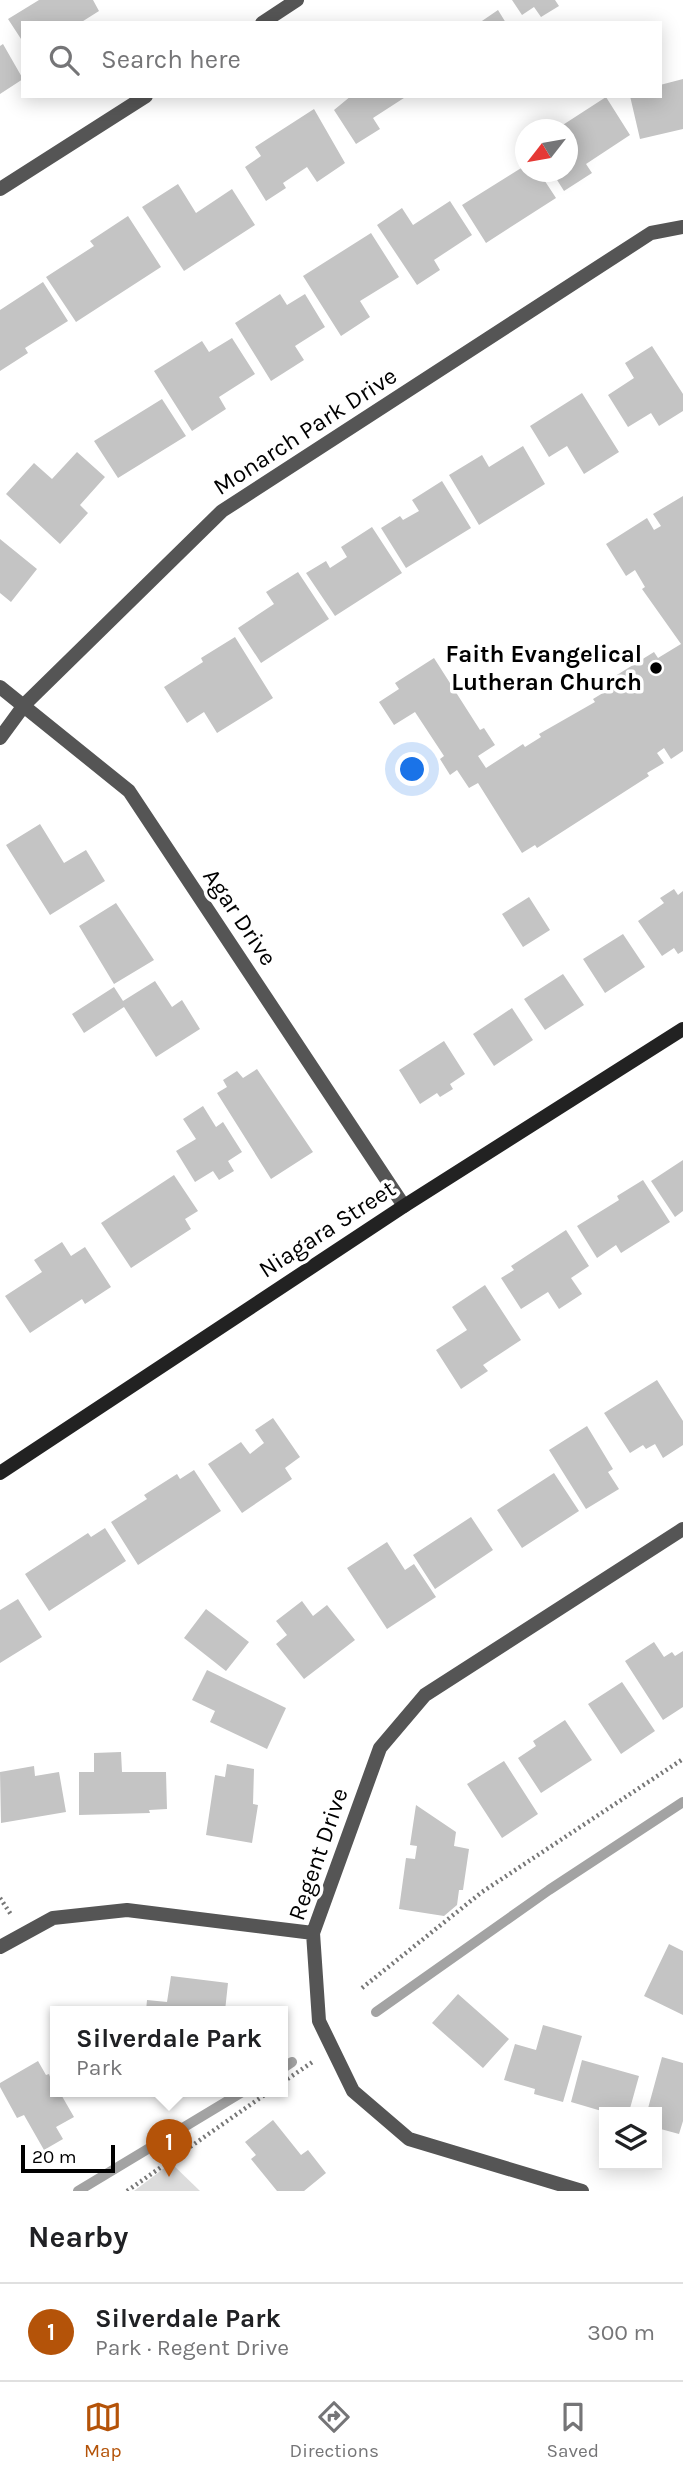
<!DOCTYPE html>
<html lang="en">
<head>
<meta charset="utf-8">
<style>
  body { margin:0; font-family:Karla,sans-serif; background:#f2f2f2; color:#202124 }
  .controls { position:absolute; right:21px; bottom:21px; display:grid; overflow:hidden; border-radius:0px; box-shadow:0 4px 18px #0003 }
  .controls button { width:63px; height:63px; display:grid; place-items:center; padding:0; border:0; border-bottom:2px solid #e0e0e0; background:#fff; color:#202124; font:35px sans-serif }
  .compass { position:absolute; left:515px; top:119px; width:63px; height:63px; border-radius:50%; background:#fff; box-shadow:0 4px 18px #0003; rotate:239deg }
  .scale { position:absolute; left:21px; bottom:18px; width:94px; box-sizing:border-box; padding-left:7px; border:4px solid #000; border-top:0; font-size:19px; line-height:24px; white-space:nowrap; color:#000; -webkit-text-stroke:5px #fff; paint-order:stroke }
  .you { position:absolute; left:413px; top:770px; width:24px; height:24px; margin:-18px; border:5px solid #fff; border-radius:50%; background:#1a73e8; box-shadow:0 0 0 10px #1a73e833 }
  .badge { display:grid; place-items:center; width:46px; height:46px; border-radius:50%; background:#b45309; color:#fff; font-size:23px; font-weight:700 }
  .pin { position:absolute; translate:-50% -58px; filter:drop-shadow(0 2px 4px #0008) }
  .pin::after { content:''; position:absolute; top:37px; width:24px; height:21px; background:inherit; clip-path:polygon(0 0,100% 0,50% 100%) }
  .popup { position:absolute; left:50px; top:2006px; width:238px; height:91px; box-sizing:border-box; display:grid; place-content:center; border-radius:0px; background:#fff; filter:drop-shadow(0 2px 5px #0005); font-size:23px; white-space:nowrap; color:#757577 }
  .popup b { font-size:26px; color:#202124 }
  .popup::after { content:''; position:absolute; left:50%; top:100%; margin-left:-14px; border:14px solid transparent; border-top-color:#fff }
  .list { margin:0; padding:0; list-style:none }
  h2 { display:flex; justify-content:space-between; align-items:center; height:91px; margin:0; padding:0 28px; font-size:30px }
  h2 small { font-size:23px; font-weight:400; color:#757577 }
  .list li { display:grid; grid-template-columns:46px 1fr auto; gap:21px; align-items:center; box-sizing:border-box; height:98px; padding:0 28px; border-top:2px solid #e0e0e0 }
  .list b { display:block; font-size:26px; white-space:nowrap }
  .list p { margin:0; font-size:23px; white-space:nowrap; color:#757577 }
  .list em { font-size:23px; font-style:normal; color:#757577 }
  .icon { flex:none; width:38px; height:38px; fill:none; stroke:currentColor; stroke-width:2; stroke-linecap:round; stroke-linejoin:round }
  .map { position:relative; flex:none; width:683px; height:2191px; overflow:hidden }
  .search { position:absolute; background:#fff; box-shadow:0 4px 18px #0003; left:21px; right:21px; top:21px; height:77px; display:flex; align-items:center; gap:18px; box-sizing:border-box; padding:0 24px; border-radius:0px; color:#757577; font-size:26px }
  .sheet { height:189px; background:#fff }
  nav { display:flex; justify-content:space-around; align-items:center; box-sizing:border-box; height:98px; border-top:2px solid #e0e0e0; background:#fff; font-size:19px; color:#757577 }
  nav a { display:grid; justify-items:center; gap:4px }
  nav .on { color:#b45309 }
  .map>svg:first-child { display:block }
  .green { fill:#dcdcdc }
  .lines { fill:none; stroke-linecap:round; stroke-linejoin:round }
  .stream { stroke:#a3a3a3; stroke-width:10 }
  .building { fill:#c4c4c4 }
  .path { stroke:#777; stroke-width:4.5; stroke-dasharray:2 3.5; stroke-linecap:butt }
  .minor { stroke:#555; stroke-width:14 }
  .secondary { stroke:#222; stroke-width:14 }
  .poi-dot { fill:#000; stroke:#fff; stroke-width:2.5 }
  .labels { text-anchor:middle; stroke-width:7; stroke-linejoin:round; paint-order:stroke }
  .street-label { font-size:24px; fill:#000; stroke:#fff }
  .poi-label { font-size:24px; font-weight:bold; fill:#000; stroke:#fff; text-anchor:end }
</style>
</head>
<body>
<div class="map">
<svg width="683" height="2191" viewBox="0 0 683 2191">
  <rect width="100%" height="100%" fill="#fff"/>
  <path class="green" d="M171,2163L200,2191H134Z"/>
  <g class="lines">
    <path class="stream" d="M376,2012L549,1890L683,1802
      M283,2068L292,2062
      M78,2191L244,2091"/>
  </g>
  <path class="building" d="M39,0H93L99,11L80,23H23V42L8,19Z
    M512,0H555L559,6L541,17L534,7L522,15Z
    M498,10L506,23H479Z
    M3,44L23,79L0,94V46Z
    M683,79V129L640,139L630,96H660V85Z
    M351,96H407L373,118L380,129L356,144L334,110Z
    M606,97L630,135L586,164L592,173L564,191L552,172H568V130H555Z
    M314,109L345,163L317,182L307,167L283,183L286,188L266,201L245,167L261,156L255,147Z
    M526,165V172H539L556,198L486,243L462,205Z
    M178,184L196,213L232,189L255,225L184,271L142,207Z
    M450,201L472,235L434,260L440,270L417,285L377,225L402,208L413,225Z
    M128,216L161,267L76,322L46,277L94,246L90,241Z
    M371,233L399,277L360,301L370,317L341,336L303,276Z
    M43,282L68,321L25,348L28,353L0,371V310Z
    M280,294L287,305L305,294L325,327L295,346L304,360L271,381L235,323Z
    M232,338L255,374L219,397L226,409L192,431L154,371L202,341L209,352Z
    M652,346L683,394V411L659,426L651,413L628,427L608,395L634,378L625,363Z
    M582,393L619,452L584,474L567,446L549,457L530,426Z
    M162,399L186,436L118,478L94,441Z
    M523,446L545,484L479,525L449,475L482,455L489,467Z
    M77,452L105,477L80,505L88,513L60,544L6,494L34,463L52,479Z
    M442,481L471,528L406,568L381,528L400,516L403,520L419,511L412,500Z
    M683,496V751L671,759L664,748L657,753L664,763L647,773L649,776L537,848L535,845L522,853L478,783L469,788L457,770L450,775L440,759L444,756L415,712L394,725L379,702L399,689L395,683L434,658L480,730L484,728L495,745L478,756L486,768L523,744L525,747L541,737L539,734L595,702L593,699L616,685L612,678L654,652L658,658L681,644L642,589L645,587L635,570L626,576L606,544L647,518L654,530L661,526L653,514Z
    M372,527L402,573L335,616L306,573L326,561L330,568L347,557L341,547Z
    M0,539L37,569L11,602L0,593Z
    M298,572L329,619L261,663L238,628L274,604L266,592Z
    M235,637L273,698L217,733L204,712L187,723L164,687L203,662L201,658Z
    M40,824L64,863L86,850L105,881L50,915L6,845Z
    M674,889L678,895L683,891V951L678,954L674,948L662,956L638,921L664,903L660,898Z
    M529,897L550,930L523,947L502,914Z
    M116,903L154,960L114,984L79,926Z
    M623,934L645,967L605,993L583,959Z
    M563,974L584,1005L545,1030L524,999Z
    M155,981L172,1007L182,1000L200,1029L156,1057L124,1007L84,1033L72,1014L114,987L123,1001Z
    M512,1008L533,1040L494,1066L473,1034Z
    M444,1041L465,1074L450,1084L453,1089L440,1097L437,1093L420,1104L399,1070Z
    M257,1069L313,1152L271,1179L217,1093L227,1087L223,1080L237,1071L243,1078Z
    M203,1106L216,1127L223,1122L242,1152L228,1161L234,1171L219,1180L213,1171L195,1182L176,1151L196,1139L183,1119Z
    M683,1160V1211L675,1217L651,1181Z
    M174,1175L198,1211L185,1219L191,1229L131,1268L101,1223Z
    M643,1180L670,1222L621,1253L616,1245L597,1258L577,1226L619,1200L617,1196Z
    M566,1230L589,1266L571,1278L582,1294L559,1309L548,1292L521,1309L501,1278L514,1270L511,1266Z
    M62,1242L71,1256L85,1247L111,1287L85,1304L82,1299L30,1333L5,1296L42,1272L34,1260Z
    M485,1285L521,1340L483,1365L488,1371L461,1389L436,1350L467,1330L452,1307Z
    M657,1380L683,1421V1445L663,1458L655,1444L646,1449L643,1445L630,1453L604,1413Z
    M273,1418L300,1457L285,1468L292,1479L242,1513L208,1464L241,1442L250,1454L264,1443L255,1430Z
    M587,1426L613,1469L608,1472L619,1489L586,1509L549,1450Z
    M194,1470L221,1511L138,1565L111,1522L147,1499L144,1495L177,1474L180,1479Z
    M554,1473L579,1511L522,1548L497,1510Z
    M471,1517L493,1550L435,1589L413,1555Z
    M105,1528L126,1561L49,1611L25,1574L88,1533L91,1537Z
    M387,1542L405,1570L414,1564L436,1597L387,1629L347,1568Z
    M18,1599L42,1637L0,1663V1610Z
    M302,1601L313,1616L327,1605L355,1640L304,1679L276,1644L287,1635L276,1621Z
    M206,1609L249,1642L226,1671L184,1638Z
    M654,1642L664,1657L672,1652L675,1656L683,1651V1707L663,1720L625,1661Z
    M207,1670L286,1708L267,1749L210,1722L215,1711L192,1700Z
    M622,1682L655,1731L621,1754L588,1704Z
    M565,1720L592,1760L541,1793L518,1758L536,1746L533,1741Z
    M121,1752L122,1772H166L167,1809L149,1810L150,1813L79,1815V1772H94V1753Z
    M504,1761L538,1814L502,1838L467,1784Z
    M227,1764L254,1769L253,1804L258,1805L252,1843L206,1835L215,1775L225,1777Z
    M34,1766L35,1776L59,1772L66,1812L1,1823L0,1772Z
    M416,1805L456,1832L454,1846L469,1849L463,1890H459L457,1905L444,1916L399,1909L406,1858L415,1859L417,1846L410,1845Z
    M669,1944L683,1951V2015L644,1996Z
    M171,1976L228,1983L225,2011H146L147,2000L167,2002Z
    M458,1994L509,2039L483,2068L432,2023Z
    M543,2025L582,2036L563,2102L534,2094L535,2089L504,2080L515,2044L536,2050Z
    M662,2057L683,2063V2121L679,2134L657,2128V2112H647Z
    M582,2060L639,2076L629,2112H605L571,2102Z
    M38,2061L46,2075L49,2074L55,2091H59L74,2117L56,2127L63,2139L44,2150L24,2115L17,2118L0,2087V2083Z
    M273,2120L301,2155L308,2150L326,2173L304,2191H277L251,2159L256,2155L245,2142Z"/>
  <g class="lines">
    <path class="path" d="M0,1898L12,1916
      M362,1988L482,1892L683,1759
      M283,2082L314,2061
      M127,2191L270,2091"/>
    <path class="minor" d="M262,23L297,0
      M0,189L146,96
      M0,687L129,791L404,1206
      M0,738L25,704L222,511L651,233L683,227
      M0,1947L53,1918L127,1910L313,1933
      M582,2191L409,2139L353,2091L319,2021L313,1933L380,1748L425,1695L683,1529"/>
    <path class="secondary" d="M0,1473L404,1206L683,1029"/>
  </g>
  <circle class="poi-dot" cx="656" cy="668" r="7"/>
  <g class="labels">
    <g class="street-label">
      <text transform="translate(305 431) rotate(-33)" y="8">Monarch Park Drive</text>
      <text transform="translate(240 917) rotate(56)" y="8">Agar Drive</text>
      <text transform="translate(327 1229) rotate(-33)" y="8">Niagara Street</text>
      <text transform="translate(318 1854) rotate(-71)" y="8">Regent Drive</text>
    </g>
    <g class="poi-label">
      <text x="642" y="662">Faith Evangelical<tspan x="642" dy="28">Lutheran Church</tspan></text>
    </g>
  </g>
</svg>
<div class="controls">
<button><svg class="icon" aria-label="layers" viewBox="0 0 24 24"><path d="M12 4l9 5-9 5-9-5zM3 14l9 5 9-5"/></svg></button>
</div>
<svg class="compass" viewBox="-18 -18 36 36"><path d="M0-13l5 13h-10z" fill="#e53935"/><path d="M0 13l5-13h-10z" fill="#757577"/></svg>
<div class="scale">20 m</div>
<div class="you"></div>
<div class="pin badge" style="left:169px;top:2177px">1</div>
<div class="popup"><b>Silverdale Park</b>Park</div>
<div class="search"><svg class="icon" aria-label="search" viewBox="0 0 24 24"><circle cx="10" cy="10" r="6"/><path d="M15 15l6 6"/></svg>Search here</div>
</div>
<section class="sheet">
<h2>Nearby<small></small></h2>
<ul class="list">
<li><span class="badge">1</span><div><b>Silverdale Park</b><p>Park · Regent Drive</p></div><em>300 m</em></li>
</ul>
</section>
<nav>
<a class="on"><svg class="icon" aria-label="map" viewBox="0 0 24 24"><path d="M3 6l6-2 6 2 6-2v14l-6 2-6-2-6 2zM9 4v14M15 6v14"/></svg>Map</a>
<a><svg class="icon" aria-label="directions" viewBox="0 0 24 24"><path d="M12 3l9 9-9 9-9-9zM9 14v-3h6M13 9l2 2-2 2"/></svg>Directions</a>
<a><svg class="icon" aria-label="saved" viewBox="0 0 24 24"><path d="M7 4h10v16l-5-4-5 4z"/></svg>Saved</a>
</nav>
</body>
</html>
